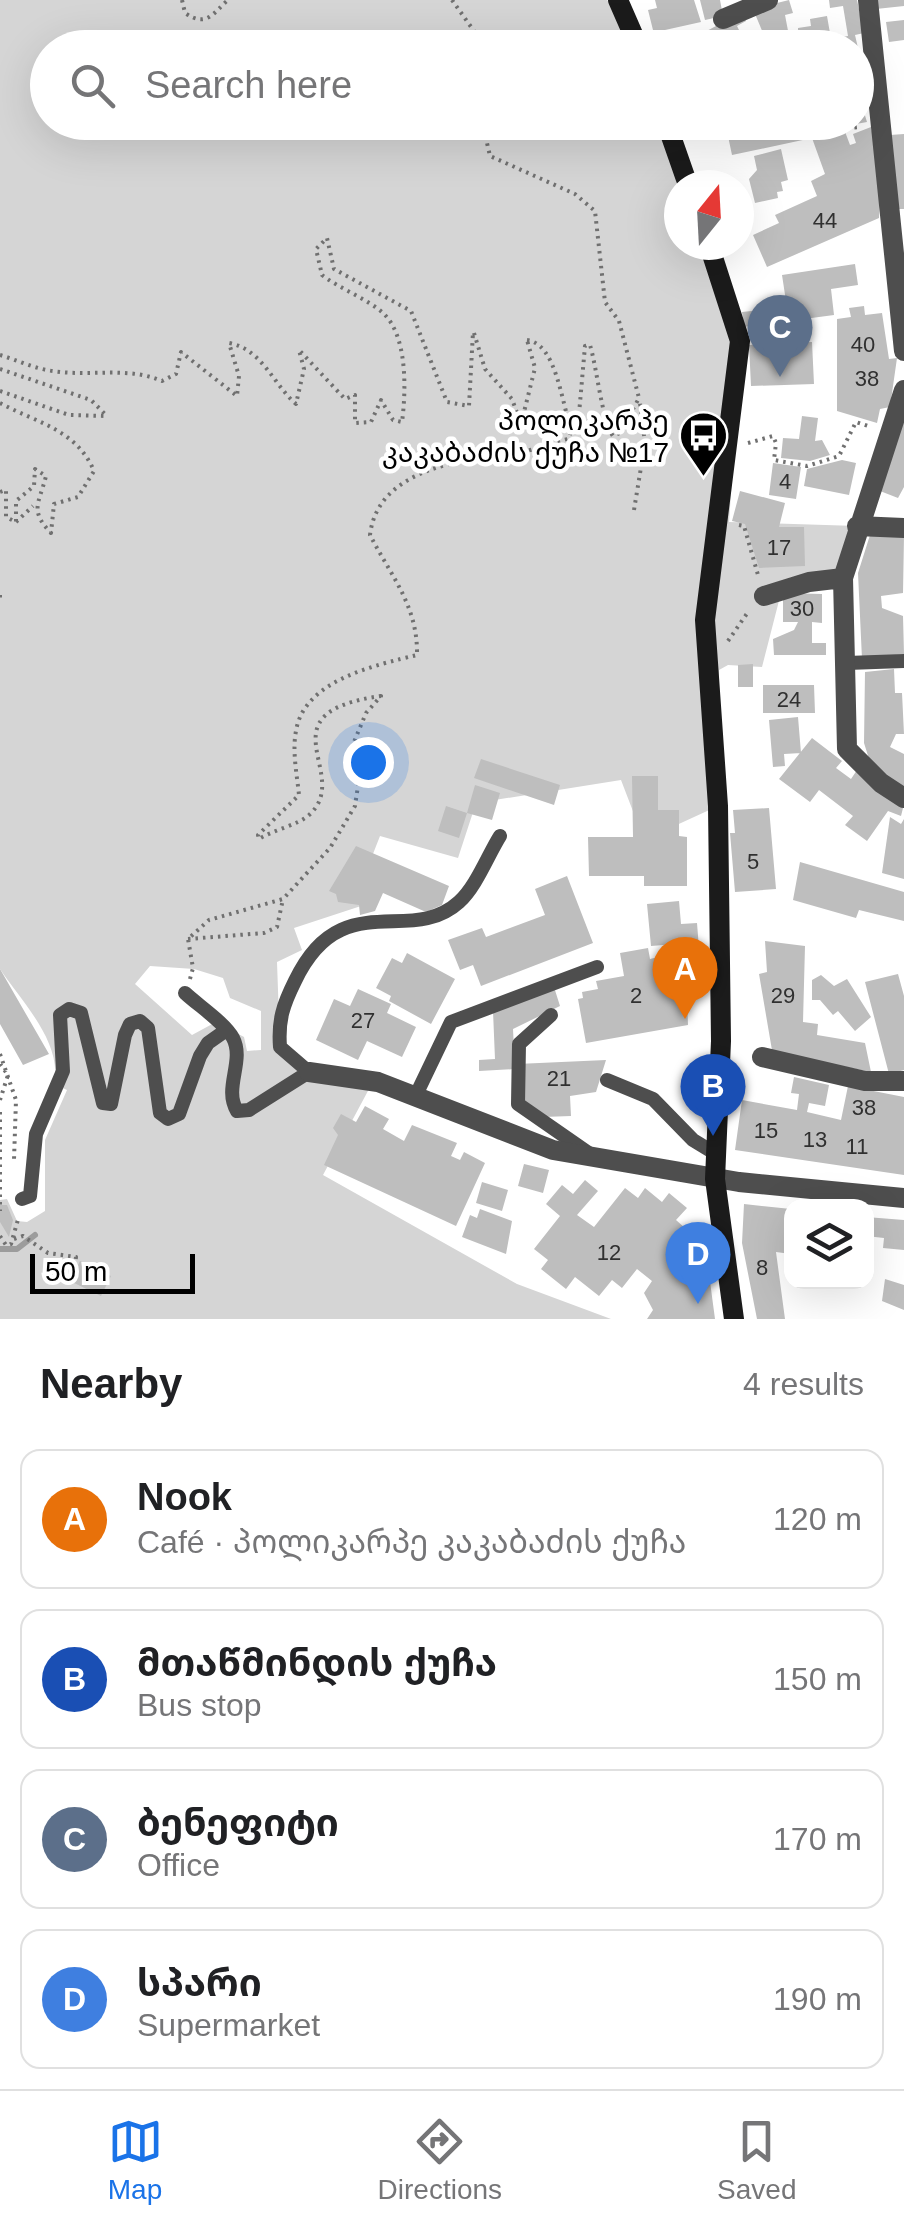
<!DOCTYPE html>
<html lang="en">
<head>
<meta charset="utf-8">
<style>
  body { margin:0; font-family:Helvetica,"Noto Sans Georgian",sans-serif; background:#f2f2f2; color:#202124 }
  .controls { position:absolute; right:30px; bottom:30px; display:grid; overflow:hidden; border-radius:20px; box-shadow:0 10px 40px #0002 }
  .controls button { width:90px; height:90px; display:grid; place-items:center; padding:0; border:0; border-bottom:2px solid #e0e0e0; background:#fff; color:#202124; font:50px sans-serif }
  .compass { position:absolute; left:664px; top:170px; width:90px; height:90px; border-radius:50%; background:#fff; box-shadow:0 10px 40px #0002; rotate:18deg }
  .scale { position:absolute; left:30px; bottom:25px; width:165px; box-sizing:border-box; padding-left:10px; border:5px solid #000; border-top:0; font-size:28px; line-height:35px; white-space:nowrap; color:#000; -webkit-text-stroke:8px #fff; paint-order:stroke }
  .you { position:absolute; left:368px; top:762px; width:35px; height:35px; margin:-25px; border:8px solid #fff; border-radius:50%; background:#1a73e8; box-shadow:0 0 0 15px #1a73e833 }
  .badge { display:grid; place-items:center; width:65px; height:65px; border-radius:50%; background:#1a73e8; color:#fff; font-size:32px; font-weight:700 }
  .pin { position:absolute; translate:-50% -82px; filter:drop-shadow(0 2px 5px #0008) }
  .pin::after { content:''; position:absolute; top:52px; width:35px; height:30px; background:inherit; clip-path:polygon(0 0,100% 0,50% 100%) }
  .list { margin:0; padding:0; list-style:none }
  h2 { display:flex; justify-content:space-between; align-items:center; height:130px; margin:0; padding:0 40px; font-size:42px }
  h2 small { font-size:32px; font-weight:400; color:#757577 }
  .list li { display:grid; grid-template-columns:65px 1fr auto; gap:30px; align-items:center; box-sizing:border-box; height:140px; margin:0 20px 20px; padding:0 20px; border:2px solid #e0e0e0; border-radius:20px }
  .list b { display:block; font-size:38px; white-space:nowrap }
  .list p { margin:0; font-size:32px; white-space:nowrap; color:#757577 }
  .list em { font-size:32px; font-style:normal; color:#757577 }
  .icon { flex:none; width:55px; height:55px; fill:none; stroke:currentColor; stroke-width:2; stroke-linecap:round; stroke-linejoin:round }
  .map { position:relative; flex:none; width:904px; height:1319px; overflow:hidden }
  .search { position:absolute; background:#fff; box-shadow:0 10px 40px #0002; left:30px; right:30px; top:30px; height:110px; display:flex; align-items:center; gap:25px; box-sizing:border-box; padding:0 35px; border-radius:55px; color:#757577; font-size:38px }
  .sheet { height:770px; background:#fff }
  nav { display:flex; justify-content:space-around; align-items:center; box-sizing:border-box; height:140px; border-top:2px solid #e0e0e0; background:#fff; font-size:28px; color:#757577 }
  nav a { display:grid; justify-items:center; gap:5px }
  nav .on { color:#1a73e8 }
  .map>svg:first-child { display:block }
  .green { fill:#d5d5d5; fill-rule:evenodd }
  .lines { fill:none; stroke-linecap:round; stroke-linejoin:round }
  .stream { stroke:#9c9c9c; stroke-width:6 }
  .building { fill:#bebebe }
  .path { stroke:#707070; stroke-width:4; stroke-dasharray:2.5 5; stroke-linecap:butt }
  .lane { stroke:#4e4e4e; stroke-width:14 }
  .street { stroke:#4e4e4e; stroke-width:20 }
  .secondary { stroke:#1b1b1b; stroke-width:20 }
  .labels { text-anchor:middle; stroke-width:9; stroke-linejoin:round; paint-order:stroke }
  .number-label { font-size:22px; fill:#303030 }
  .poi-label { font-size:28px; fill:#000; stroke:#fff; text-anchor:end }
</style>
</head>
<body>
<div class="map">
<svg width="904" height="1319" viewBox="0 0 904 1319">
  <rect width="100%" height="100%" fill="#fff"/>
  <path class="green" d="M0,0H607L642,47L48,48V122L674,123L679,245H713L742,337L729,522L857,526L843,578L782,589L762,667L728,665L719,670L718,806L644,840L621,780L476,803L458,858L380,836L360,887L361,906L294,928L302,950L277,962L280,1047L309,1072L369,1089L323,1175L517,1284L611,1319H0V1200L7,1199L17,1221L27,1222L45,1211V1140L67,1090L54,1084C63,1043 22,1002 0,969ZM150,966L194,969L223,978L230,998L261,1011V1050L247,1051L244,1037L216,1022L192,1035L135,984Z"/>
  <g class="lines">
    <path class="stream" d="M0,1249H17L35,1235"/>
  </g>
  <path class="building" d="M655,0H694L701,22L665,30L672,43L652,48L645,33L653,30L648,10L657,8Z
    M700,0H720L723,16L705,20Z
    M789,0L793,13L785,15L789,36L798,33V28L811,26L810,19L827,16L831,39L848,36L843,6L830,8L829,0H857L864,33L855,35L858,48H723L763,33L753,9Z
    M875,0H904V6L876,9Z
    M742,12L746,21L737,26L742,36L712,48L703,33Z
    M904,20V40L889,42L886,22Z
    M856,54L860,64L868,62L875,78L856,80Z
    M856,87L867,122L856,124Z
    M725,122H828L830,134L844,129L850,145L856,143L853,134L871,127L881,176L879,218L767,267L753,235L779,223L775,215L817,196L811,181L825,174L812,138L732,155Z
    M904,134V209H896L890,135Z
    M781,149L788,180L781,182L783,191L777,192L778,198L755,203L749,179L757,170L754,156Z
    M855,264L858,285L831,289L834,315L789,321L782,275Z
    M864,306L865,315L882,313L889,359L897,358L890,407L880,409L877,423L837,411V319L851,317L849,308Z
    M761,310L762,324L744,327L742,312Z
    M812,342L814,384L751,386L749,345Z
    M802,416L818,418L815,441L822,440L830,455L810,461L781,458L783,438L799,439Z
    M904,418V487L898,498L880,491Z
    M842,460L856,463L849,495L804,486L807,469Z
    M773,463L801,467L796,499L769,495Z
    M740,491L785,503L779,527H804L805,566L759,568L745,524L732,521Z
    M870,535L904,536L903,593L881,596L882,608L903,616L904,654L862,659L858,573Z
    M783,593L822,594V623L812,622V643H826V655H774L773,639L794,630L798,622H783Z
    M753,664V687H738V665Z
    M894,669L895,693H902L904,734H896L890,747L904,754V790L870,762L864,743L865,672Z
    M763,685H814L815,713H763Z
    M798,717L801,753L784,754L785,766L773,767L769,720Z
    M812,738L842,761L836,768L851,779L857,770L904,804L901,816L888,811L867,841L845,825L853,816L819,790L810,802L779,779Z
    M481,759L560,785L554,805L474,778Z
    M632,776H658V810H679V836L687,837V886H644V876H589L588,837H633Z
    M475,785L500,793L492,820L467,813L459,838L438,831L446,806L467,813Z
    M769,808L776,889L735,892L730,833H735L733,810Z
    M890,817L901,824L904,819V879L882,873Z
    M356,846L449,886L442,905L426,912L383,893L375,911L360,915L359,905L338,902L336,894L329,891Z
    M800,862L904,892V921L859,910L856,918L793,900Z
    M567,876L593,943L481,986L473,965L460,970L448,940L482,928L486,937L545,915L535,889Z
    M679,901L681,924L697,923L700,961L677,963L676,944L651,946L647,904Z
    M765,941L805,946L803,1022L818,1024L817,1035L865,1043L871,1072L802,1058L774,1062L759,974L767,972Z
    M648,948L650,959L662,956L665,977L686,973L688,1025L586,1043L578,999L583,998L582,992L598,989L596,981L624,976L620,953Z
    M407,953L455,979L431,1024L389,1001L391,996L376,988L392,958L402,963Z
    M0,969L49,1054L23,1065L0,1024Z
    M898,974L904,996V1070L889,1074L865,982Z
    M821,975L834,986L847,979L871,1017L855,1031L838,1011L833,1015L820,1000H812V980Z
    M554,987L560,1006L513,1029L515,1069L479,1071V1060L495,1059L493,1011Z
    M358,989L391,1004L387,1013L416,1027L402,1057L367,1041L358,1060L316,1040L334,999L350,1006Z
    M606,1060L596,1092L570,1096L571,1116L543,1117L520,1102L517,1064Z
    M794,1077L829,1085L825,1106L809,1103L807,1112L841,1120L848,1086L904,1097V1175L735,1150L742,1100L797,1110L799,1094L791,1093Z
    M365,1106L389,1119L383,1129L404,1141L412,1125L457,1143L451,1156L460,1160L464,1152L485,1163L456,1226L324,1165L338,1135L333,1128L341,1114L356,1122Z
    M524,1164L549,1170L543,1193L518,1186Z
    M585,1180L598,1191L577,1215L594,1227L625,1188L638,1198L645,1188L662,1202L669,1193L687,1208L676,1220L694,1236L678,1255L703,1276L709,1274L715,1319H647L653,1310L644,1293L652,1281L637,1269L622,1288L612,1280L599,1296L575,1277L566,1289L541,1269L548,1260L534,1249L560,1216L546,1204L562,1185L573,1194Z
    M482,1182L508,1190L502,1211L476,1203Z
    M744,1204L791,1209V1254L776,1252L785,1319H757L742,1243Z
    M0,1205H7L13,1220L9,1237L0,1222Z
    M480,1209L512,1221L506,1254L462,1237L470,1215L477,1218Z
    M866,1217L904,1220V1250L883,1248L884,1238L866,1236Z
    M80,1261L111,1276L101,1296L70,1281Z
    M885,1279L904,1285V1310L882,1301Z"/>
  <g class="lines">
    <path class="path" d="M182,0L185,13C207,28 213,13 228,0
      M452,0L486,48
      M674,48L705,30
      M832,130L860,127
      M474,333L485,369L512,399L521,424
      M527,340C557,344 561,403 572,431
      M0,355C17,360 35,369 53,371C91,377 127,366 162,381L176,374L181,352L237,396L239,376L229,343C262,349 273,384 296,404L304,369L299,350L345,399L355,395V423L371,422L381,400L393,420L402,422C406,392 408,336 383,313C366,298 340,289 322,275L316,249L327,238L334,269L411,311L447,402L469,406L473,332
      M0,369L91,400L107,416
      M0,391L69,415L106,416
      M0,403C37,423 76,429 94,471L78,497L54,504L51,533C29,510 39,504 46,476L35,469L34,486L16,501V522L6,517V490L0,492
      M521,424L535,368L527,340
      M748,443L773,436L776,443L774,460L807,466L839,456L856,422L868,426
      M634,510L645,443L640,403
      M16,522L33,506
      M739,525L744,526L758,575
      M0,595V601
      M728,641L748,612
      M188,939L264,933L277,927L283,899
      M190,979L193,968L188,939L209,920L283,899L330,848L355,806L359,779L354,742L366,713L381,696C259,713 354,775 309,815C298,825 273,830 259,839L258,835L299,795C297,775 292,751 296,731C304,680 376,665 417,655C418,606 391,576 370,535C378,466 469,459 522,452C538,449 552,442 568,439L579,414L585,346L590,345C597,368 602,421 613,436L620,433L639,398L619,321L605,302L595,211L575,194L490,156L487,143L494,122
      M0,1054L16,1100L14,1160
      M0,1064L8,1075L0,1100
      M0,1112V1211
      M0,1236L6,1245L11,1244L19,1216
      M14,1239L23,1236L48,1253L76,1257L74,1273"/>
    <path class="lane" d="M847,663L904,661
      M185,993C199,1006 225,1023 233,1038C245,1061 223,1088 237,1111L249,1110L309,1072L280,1047C278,1020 283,1005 295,981C341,884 410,947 459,902C476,887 488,855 500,836
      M551,1015L519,1044L518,1104L590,1154
      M607,1080L653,1099L693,1140L716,1154
      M416,1095L451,1022L597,967
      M22,1199L30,1196L36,1134L63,1071L60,1015L69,1009L81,1013L103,1103L111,1104L125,1035L130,1024L140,1021L148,1028L160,1113L168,1119L179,1114L200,1056L208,1043L225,1031"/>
    <path class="street" d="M868,0L904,351
      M723,19L768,0
      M904,390L843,578L847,749L881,783L904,798
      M857,526L904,528
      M764,596L809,582L843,578
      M762,1057L865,1081H904
      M309,1072L378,1082L553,1150L739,1182L904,1198"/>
    <path class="secondary" d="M618,0L639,48
      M666,122L688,185
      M709,245L740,341L705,620L718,806L721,1041L715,1179L734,1319"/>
  </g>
  <defs>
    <symbol id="bus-pin" viewBox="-11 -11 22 30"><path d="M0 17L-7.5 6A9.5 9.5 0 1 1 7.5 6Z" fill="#000" stroke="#fff"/><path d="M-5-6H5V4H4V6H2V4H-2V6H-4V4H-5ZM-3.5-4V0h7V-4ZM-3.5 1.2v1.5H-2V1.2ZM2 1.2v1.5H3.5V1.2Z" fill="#fff"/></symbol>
  </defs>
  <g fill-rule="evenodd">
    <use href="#bus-pin" x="676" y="408" width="55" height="75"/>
  </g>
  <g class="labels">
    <g class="number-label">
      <text x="825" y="228">44</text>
      <text x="863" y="352">40</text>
      <text x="867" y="386">38</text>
      <text x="785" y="489">4</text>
      <text x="779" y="555">17</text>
      <text x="802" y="616">30</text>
      <text x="789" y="707">24</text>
      <text x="753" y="869">5</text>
      <text x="636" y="1003">2</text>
      <text x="783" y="1003">29</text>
      <text x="363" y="1028">27</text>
      <text x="559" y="1086">21</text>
      <text x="864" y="1115">38</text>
      <text x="766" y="1138">15</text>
      <text x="815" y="1147">13</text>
      <text x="857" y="1154">11</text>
      <text x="609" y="1260">12</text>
      <text x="762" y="1275">8</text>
    </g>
    <g class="poi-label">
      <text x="669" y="430">პოლიკარპე<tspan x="669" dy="32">კაკაბაძის ქუჩა №17</tspan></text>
    </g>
  </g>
</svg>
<div class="controls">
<button><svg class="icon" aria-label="layers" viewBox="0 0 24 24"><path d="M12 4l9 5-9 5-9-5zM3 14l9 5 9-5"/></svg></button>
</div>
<svg class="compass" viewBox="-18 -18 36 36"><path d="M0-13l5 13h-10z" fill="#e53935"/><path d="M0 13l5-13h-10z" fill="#757577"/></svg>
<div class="scale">50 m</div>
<div class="you"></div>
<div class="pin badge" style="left:685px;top:1019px;background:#e8710a">A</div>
<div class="pin badge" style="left:713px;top:1136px;background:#1a4fb4">B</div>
<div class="pin badge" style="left:780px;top:377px;background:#5c6f8a">C</div>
<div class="pin badge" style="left:698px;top:1304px;background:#3f7fe0">D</div>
<div class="search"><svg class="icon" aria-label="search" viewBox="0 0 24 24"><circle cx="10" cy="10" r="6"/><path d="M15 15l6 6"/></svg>Search here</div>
</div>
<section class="sheet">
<h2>Nearby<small>4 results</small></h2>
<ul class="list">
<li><span class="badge" style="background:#e8710a">A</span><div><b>Nook</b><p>Café · პოლიკარპე კაკაბაძის ქუჩა</p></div><em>120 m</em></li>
<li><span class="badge" style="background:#1a4fb4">B</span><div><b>მთაწმინდის ქუჩა</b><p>Bus stop</p></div><em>150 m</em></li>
<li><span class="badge" style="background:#5c6f8a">C</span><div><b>ბენეფიტი</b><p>Office</p></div><em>170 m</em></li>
<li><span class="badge" style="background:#3f7fe0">D</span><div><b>სპარი</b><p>Supermarket</p></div><em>190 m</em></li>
</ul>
</section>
<nav>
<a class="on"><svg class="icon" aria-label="map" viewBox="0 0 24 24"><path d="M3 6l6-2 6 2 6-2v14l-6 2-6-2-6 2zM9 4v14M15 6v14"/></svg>Map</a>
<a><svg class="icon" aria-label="directions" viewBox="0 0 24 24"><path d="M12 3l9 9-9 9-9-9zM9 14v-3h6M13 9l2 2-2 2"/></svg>Directions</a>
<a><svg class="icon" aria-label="saved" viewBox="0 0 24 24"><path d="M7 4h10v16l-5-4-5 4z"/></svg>Saved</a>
</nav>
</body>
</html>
